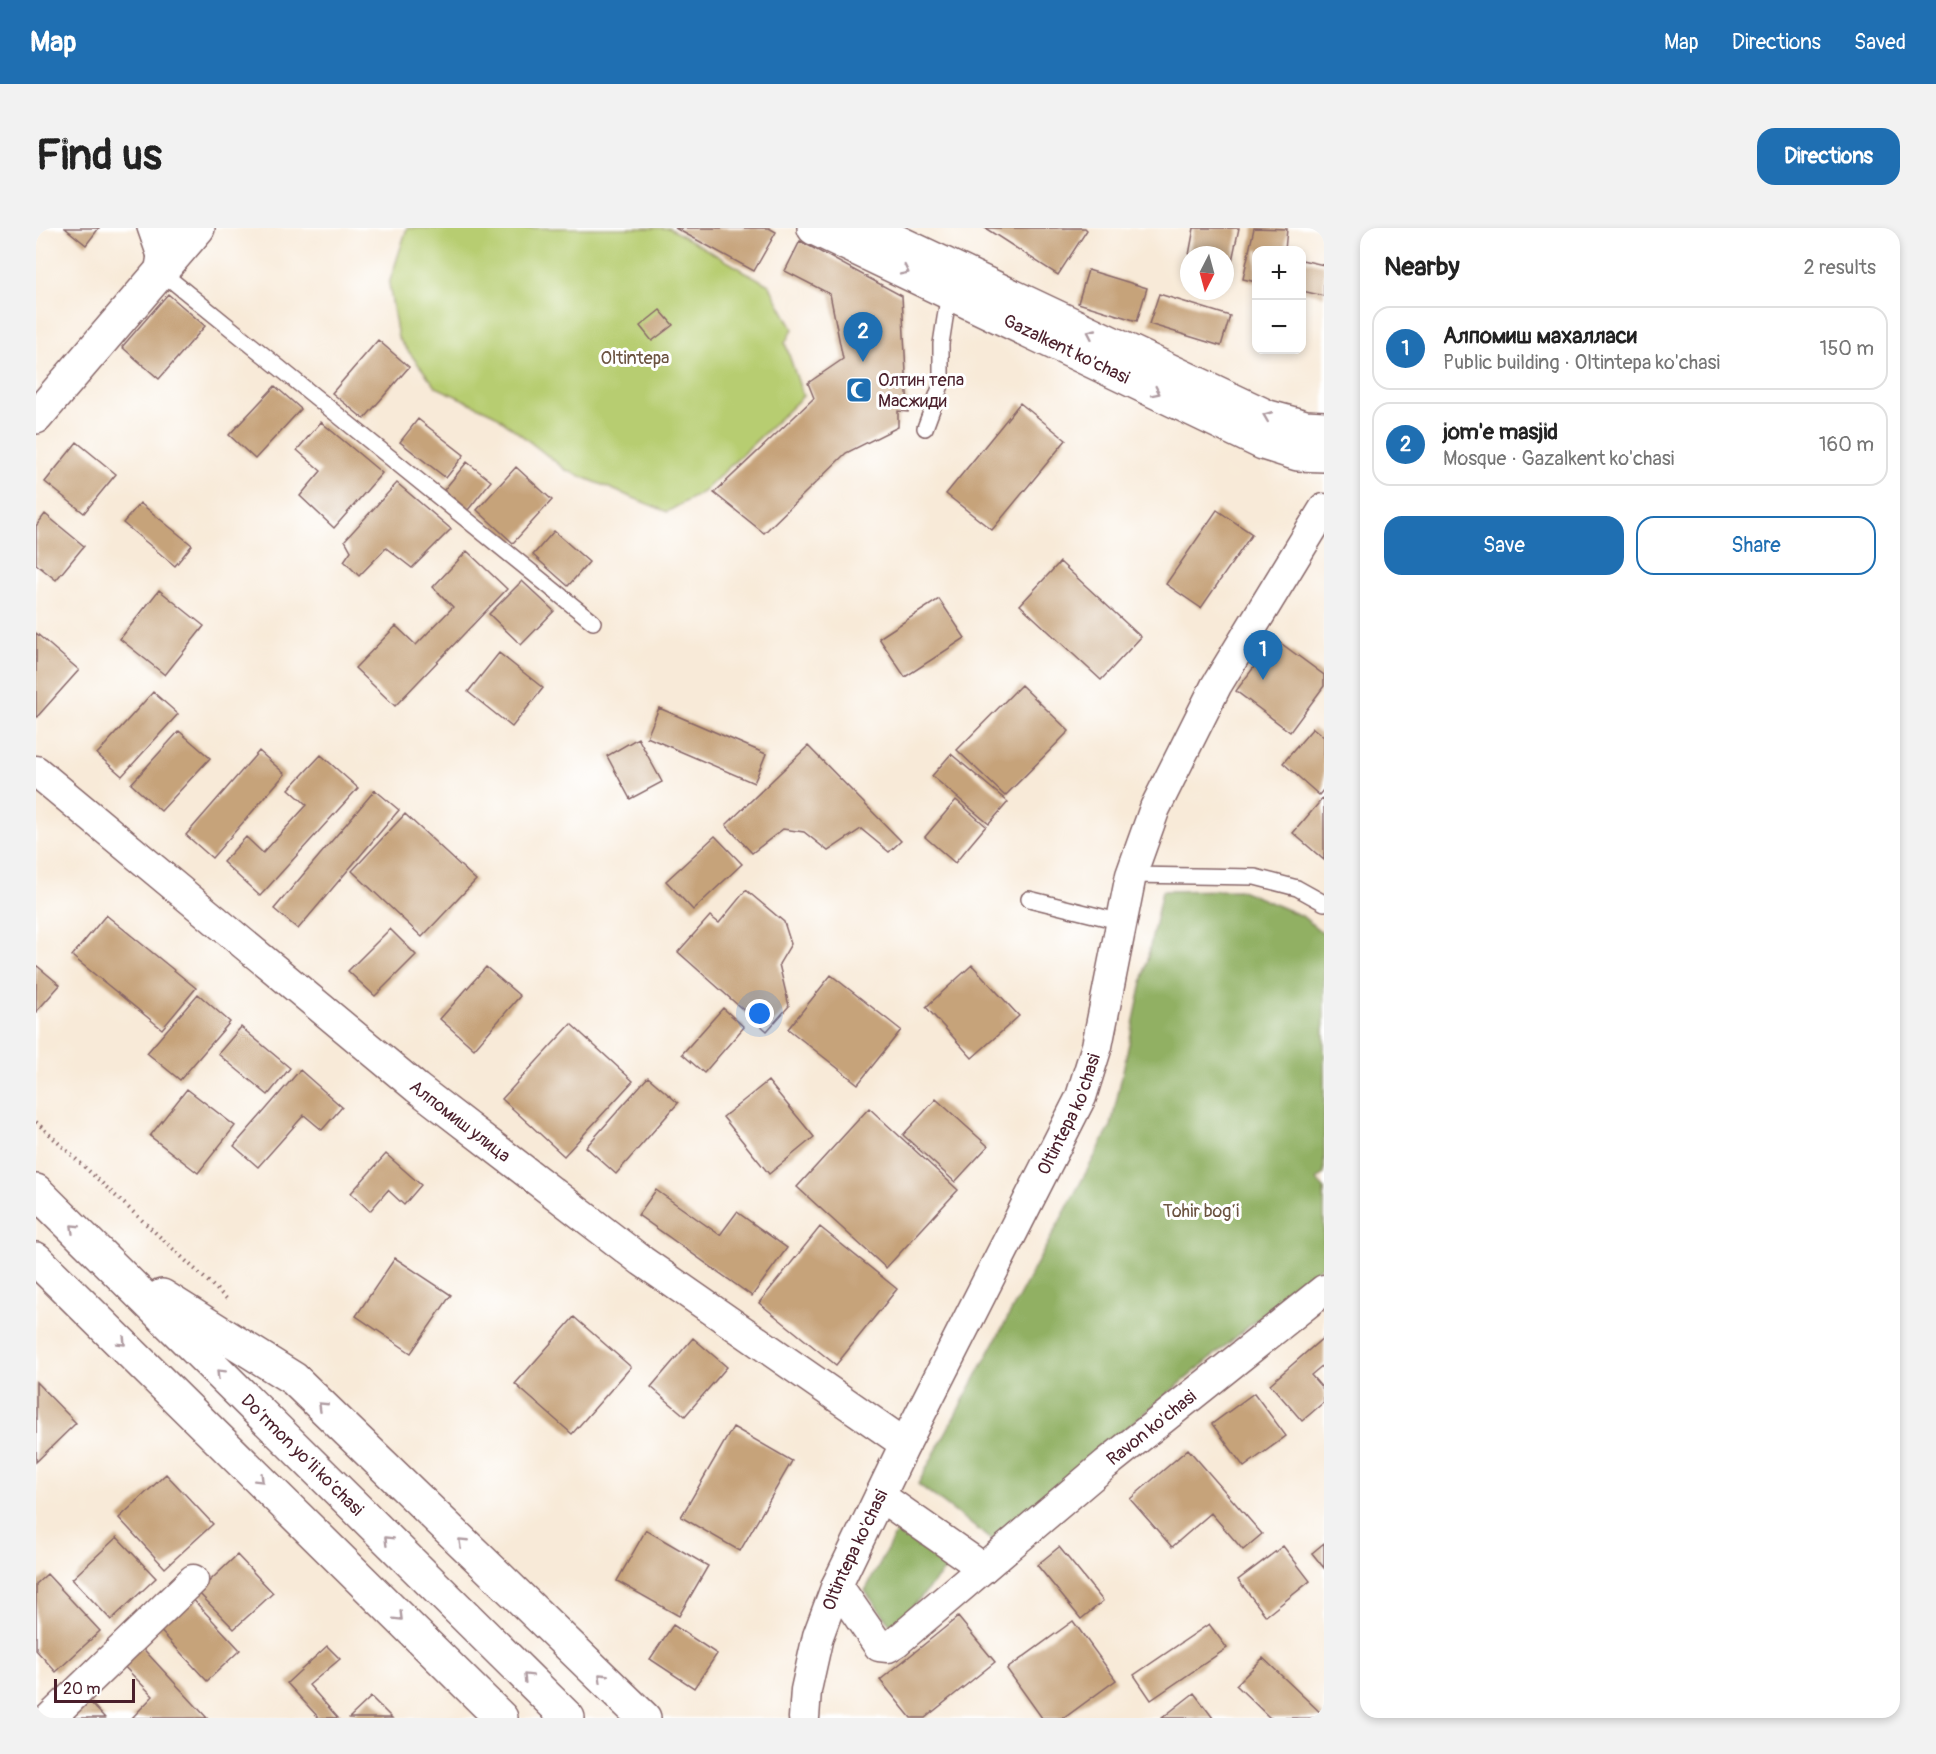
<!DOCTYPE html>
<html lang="en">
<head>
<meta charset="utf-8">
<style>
  body { margin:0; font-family:Pangolin,sans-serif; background:#f2f2f2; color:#222 }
  .controls { position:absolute; right:18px; top:18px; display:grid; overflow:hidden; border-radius:12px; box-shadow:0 3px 9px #0003 }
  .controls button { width:54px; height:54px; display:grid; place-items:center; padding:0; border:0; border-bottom:2px solid #e0e0e0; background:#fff; color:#222; font:30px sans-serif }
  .compass { position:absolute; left:1144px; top:18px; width:54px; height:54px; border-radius:50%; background:#fff; box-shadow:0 3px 9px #0003; rotate:186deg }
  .scale { position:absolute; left:18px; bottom:15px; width:81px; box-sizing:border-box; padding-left:6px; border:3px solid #4a1f2b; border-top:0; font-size:16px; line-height:21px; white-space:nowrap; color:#4a1f2b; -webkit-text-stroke:4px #fff; paint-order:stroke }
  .you { position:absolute; left:724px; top:786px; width:21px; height:21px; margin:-15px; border:4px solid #fff; border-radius:50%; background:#1a73e8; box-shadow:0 0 0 9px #1a73e833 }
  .badge { display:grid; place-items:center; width:39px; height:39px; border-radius:50%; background:#1f6fb2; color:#fff; font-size:20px; font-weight:700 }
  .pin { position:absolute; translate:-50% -50px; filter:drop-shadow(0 2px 3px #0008) }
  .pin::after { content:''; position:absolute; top:32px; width:21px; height:18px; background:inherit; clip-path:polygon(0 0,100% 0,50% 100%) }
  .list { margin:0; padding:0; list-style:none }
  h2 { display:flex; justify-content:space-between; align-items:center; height:78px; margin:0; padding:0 24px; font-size:26px }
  h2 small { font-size:20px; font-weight:400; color:#767676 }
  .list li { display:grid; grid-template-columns:39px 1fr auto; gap:18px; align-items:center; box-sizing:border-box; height:84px; margin:0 12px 12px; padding:0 12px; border:2px solid #e0e0e0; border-radius:18px }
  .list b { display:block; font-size:22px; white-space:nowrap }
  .list p { margin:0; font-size:20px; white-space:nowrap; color:#767676 }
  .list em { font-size:20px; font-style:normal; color:#767676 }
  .actions { display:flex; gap:12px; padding:18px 24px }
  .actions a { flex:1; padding:14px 0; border:2px solid #1f6fb2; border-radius:18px; text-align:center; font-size:21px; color:#1f6fb2 }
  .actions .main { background:#1f6fb2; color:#fff }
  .map { position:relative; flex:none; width:1288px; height:1490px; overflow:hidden; border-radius:18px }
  header { display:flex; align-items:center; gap:36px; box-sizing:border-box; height:84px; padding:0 30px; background:#1f6fb2; color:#fff }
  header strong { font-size:28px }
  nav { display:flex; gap:33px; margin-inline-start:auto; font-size:21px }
  .intro { display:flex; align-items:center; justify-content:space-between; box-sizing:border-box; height:144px; padding:0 36px }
  h1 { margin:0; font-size:42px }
  .button { padding:15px 27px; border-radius:18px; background:#1f6fb2; color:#fff; font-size:21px; font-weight:700 }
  main { display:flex; gap:36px; padding:0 36px }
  aside { flex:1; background:#fff; border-radius:18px; box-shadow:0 3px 9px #0003 }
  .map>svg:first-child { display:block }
  .green { fill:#b7cd71; stroke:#80764e; stroke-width:1.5 }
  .forest { fill:#91b063; stroke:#6e6847; stroke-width:1.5 }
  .building { fill:#c6a37a }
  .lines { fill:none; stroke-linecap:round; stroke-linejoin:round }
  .lane-casing { stroke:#876668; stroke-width:18 }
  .street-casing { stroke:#876668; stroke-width:33 }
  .secondary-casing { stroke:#876668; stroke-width:36 }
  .primary-casing { stroke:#876668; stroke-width:36 }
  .path { stroke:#876668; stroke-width:4; stroke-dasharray:1.5 4.5; stroke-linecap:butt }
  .lane { stroke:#fff; stroke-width:15 }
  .street { stroke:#fff; stroke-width:30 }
  .secondary { stroke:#fff; stroke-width:33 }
  .primary { stroke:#fff; stroke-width:33 }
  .oneway { stroke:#ae9aa0 }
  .labels { text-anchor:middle; stroke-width:6; stroke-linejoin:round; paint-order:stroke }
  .street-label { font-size:18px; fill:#4a1f2b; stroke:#fff }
  .park-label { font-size:18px; fill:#6b5340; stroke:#fff }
  .poi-label { font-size:18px; fill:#4a1f2b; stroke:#fff; text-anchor:start }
</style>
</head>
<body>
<header>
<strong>Map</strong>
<nav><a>Map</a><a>Directions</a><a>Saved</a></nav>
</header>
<div class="intro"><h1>Find us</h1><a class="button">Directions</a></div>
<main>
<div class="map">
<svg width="1288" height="1490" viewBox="0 0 1288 1490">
  <rect width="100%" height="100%" fill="#fff"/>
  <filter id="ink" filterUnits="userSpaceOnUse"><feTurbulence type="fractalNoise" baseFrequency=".0167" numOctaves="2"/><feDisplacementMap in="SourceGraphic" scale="12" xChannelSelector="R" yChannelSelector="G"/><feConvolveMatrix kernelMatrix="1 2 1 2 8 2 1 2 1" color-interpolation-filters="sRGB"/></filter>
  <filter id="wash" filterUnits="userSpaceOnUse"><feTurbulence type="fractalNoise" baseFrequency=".008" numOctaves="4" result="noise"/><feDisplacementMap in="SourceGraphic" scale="24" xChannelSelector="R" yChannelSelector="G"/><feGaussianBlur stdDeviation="1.35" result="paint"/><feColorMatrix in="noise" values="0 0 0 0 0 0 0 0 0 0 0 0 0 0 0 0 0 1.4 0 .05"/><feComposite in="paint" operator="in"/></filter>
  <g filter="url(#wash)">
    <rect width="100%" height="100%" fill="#f8ead8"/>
    <path class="green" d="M371,0H633L733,57L757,101L749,115L767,168L667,264L631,284L530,242L458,186L400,159L362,110L353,56Z"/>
    <path class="forest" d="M1205,662L1266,688L1288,706V946L1281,952L1288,961V1036L956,1312L882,1256L1075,898L1126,663Z
      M861,1303L913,1338L857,1400L829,1363Z"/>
    <g id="blocks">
      <path class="building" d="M29,0H63L50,17Z
        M639,0H733L740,4L718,43Z
        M949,0H1049L1051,2L1022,47Z
        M1158,0H1203L1193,47L1189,46V27H1153Z
        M1218,0L1251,1L1249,22H1220V54L1207,51Z
        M764,13L866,68L872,184L862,183V199L810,225L728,305L678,265L778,170L772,155L807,131L794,66L749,43Z
        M1266,32L1288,37V68L1266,63Z
        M1052,42L1111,60L1101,93L1042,75Z
        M132,66L169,98L123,151L86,119Z
        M1123,66L1194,88L1185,118L1113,96Z
        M624,82L637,97L616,113L604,98Z
        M342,112L373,139L328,191L296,165Z
        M239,158L265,181L219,231L193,207Z
        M984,175L1030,212L956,302L910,266Z
        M382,191L428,227L410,250L364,214Z
        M285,194L346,245L298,300L264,268L285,243L261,222Z
        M41,214L80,246L48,285L9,254Z
        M431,234L455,253L432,282L408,262Z
        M480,239L516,272L477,315L441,282Z
        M361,255L415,301L376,340L350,320L323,348L308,333L315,323L309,312Z
        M104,275L156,317L139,338L87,295Z
        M1181,282L1216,306L1165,380L1130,356Z
        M9,286L48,318L20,352L0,336V298Z
        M518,303L553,334L532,358L497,327Z
        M431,323L471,361L359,478L319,440L360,398L380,417L417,379L397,359Z
        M1024,334L1105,409L1065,452L984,377Z
        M486,353L518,383L485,417L453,386Z
        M123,362L168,398L129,447L84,411Z
        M903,371L929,410L869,449L843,410Z
        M0,405L43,442L0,490Z
        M1239,411L1288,447V458L1254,504L1200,463Z
        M463,425L507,460L476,499L432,464Z
        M985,457L1033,503L969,568L921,522Z
        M117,464L142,486L86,548L61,526Z
        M623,480L730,526L718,555L611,509Z
        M1277,500L1288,509V561L1283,567L1247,535Z
        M143,503L174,530L125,583L95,556Z
        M602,510L626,554L594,571L571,528Z
        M772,518L865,613L853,624L825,601L792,623L768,604L747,601L716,625L690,597Z
        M223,523L249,546L176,630L150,607Z
        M915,526L972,574L953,596L896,548Z
        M285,527L322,560L224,668L187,634L210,609L227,625L271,577L253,561Z
        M339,562L363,582L262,701L238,681Z
        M1288,569V632L1257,605Z
        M920,572L950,598L919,635L889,609Z
        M369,586L440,652L386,709L316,643Z
        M679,608L706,636L657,682L630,653Z
        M710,662L748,694L755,716L743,736L753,778L731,803L642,724L674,688L683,695Z
        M70,687L160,760L126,801L36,728Z
        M354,701L380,727L339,768L312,743Z
        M0,737L24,757L0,784Z
        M936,737L983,788L936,830L890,779Z
        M450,739L484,768L438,821L404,791Z
        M795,747L865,802L822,856L752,801Z
        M162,766L194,794L144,852L111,825Z
        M687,780L708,799L668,845L646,826Z
        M535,796L597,853L528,928L466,871Z
        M205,799L254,840L232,867L182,826Z
        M264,842L306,879L286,902L268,887L222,939L198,918Z
        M612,849L642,875L580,946L550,919Z
        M732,853L778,909L733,946L687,889Z
        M151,861L199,898L162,945L114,908Z
        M900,871L952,918L919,954L867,907Z
        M833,880L922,962L850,1040L761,959Z
        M350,926L385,957L368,977L352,962L334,983L315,965Z
        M620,962L684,1007L701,984L751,1020L716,1068L602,987Z
        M784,999L861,1061L800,1137L723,1075Z
        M359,1030L415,1067L375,1125L320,1088Z
        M538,1089L595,1139L536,1206L479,1156Z
        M1288,1109V1136L1275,1147L1288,1162V1174L1266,1193L1234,1156Z
        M657,1110L691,1139L649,1188L615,1159Z
        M0,1154L40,1195L0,1234Z
        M1218,1165L1250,1208L1208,1239L1176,1196Z
        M697,1199L756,1233L704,1323L645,1289Z
        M1152,1221L1226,1306L1207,1322L1175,1285L1136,1319L1094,1271Z
        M130,1246L177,1296L129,1340L83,1290Z
        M610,1302L672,1338L643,1388L581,1353Z
        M81,1309L120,1350L75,1392L36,1351Z
        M1288,1315V1340L1276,1325Z
        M1247,1318L1274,1353L1230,1388L1202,1352Z
        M1023,1319L1067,1373L1045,1391L1001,1337Z
        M201,1327L237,1365L198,1401L162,1364Z
        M11,1346L64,1403L20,1444L0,1422V1356Z
        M153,1367L204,1422L171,1453L120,1398Z
        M922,1389L959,1434L889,1490H875L844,1452Z
        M1037,1393L1080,1452L1028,1490H1006L971,1441Z
        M1173,1396L1191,1420L1115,1472L1098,1447Z
        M637,1397L681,1426L658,1460L614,1431Z
        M101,1414L171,1490H96L117,1468L83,1433Z
        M291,1418L304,1431L273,1457L302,1490H283L251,1455Z
        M1227,1430L1288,1488V1490H1234L1200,1457Z
        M1158,1465L1177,1490H1126Z
        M335,1469L356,1490H313Z
        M52,1472L69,1490H31Z"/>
    </g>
  </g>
  <g filter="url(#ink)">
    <use href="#blocks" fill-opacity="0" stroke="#876668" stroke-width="1.5"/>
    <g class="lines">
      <defs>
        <path id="lane" d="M109,0L124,43L557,394
          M889,200L905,157V116L913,64
          M1095,647L1219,649L1261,660L1288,675
          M993,671L1070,690"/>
        <g id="street">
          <path d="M124,43L131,0"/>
          <path id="s1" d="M0,543L381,860L606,1033L869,1216"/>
          <path d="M844,1268L947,1340"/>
          <path id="s2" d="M801,1357L843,1418L852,1419L860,1414L1070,1236L1288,1062"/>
          <path d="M14,1490L157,1352"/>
          <path id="s3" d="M768,1490L770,1462L782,1408L801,1357L869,1216L1045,869L1061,818L1095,647L1119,580L1180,458L1288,281"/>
        </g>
        <g id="secondary">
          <path id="s4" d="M778,0L1227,215L1262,226L1288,227"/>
          <path d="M832,0L1232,189L1269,199L1288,200"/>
          <path d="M0,189L162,0"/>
        </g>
        <g id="primary">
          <path id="s5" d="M0,963L532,1490"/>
          <path d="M0,1031L465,1490"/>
          <path d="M126,1068L258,1151L608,1490"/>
        </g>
      </defs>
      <use href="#lane" class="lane-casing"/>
      <use href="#street" class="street-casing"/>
      <use href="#secondary" class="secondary-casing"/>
      <use href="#primary" class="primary-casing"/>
      <path class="path" d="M0,894L191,1071"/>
      <use href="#lane" class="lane"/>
      <use href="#street" class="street"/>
      <use href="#secondary" class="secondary"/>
      <use href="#primary" class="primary"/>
    </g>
    <defs><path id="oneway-chevron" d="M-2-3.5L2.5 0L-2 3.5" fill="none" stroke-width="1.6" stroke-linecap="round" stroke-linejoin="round" transform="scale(1.5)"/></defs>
    <g class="oneway">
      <use href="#oneway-chevron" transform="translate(869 43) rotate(26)"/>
      <use href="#oneway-chevron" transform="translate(1055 105) rotate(-155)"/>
      <use href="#oneway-chevron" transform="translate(1120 164) rotate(26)"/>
      <use href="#oneway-chevron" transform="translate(1231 188) rotate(-158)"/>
      <use href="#oneway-chevron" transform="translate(38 1000) rotate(-136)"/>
      <use href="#oneway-chevron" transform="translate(86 1114) rotate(45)"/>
      <use href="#oneway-chevron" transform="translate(184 1145) rotate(-135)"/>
      <use href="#oneway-chevron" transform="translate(286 1178) rotate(-136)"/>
      <use href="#oneway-chevron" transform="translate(224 1251) rotate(45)"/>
      <use href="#oneway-chevron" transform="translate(352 1312) rotate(-135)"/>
      <use href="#oneway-chevron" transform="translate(426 1314) rotate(-136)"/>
      <use href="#oneway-chevron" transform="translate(363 1389) rotate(45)"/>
      <use href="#oneway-chevron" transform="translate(491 1449) rotate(-135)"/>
      <use href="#oneway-chevron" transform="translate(566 1449) rotate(-136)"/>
    </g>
  </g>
  <defs>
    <symbol id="mosque-square" viewBox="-11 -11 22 22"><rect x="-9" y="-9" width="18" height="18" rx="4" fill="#1f6fb2" stroke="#fff"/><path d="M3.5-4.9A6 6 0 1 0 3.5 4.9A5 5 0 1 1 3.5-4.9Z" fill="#fff"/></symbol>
  </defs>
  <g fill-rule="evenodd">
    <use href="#mosque-square" x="808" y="147" width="30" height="30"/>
  </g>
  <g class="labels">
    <g class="street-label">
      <text dy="6" stroke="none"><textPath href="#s4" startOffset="280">Gazalkent ko'chasi</textPath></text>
      <text dy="6" stroke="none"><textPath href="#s3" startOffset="663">Oltintepa ko'chasi</textPath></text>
      <text dy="6" stroke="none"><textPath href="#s1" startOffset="550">Алпомиш улица</textPath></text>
      <text dy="6" stroke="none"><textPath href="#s2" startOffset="426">Ravon ko'chasi</textPath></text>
      <text dy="6" stroke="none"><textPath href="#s5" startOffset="375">Do‘rmon yo‘li ko‘chasi</textPath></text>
      <text dy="6" stroke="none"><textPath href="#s3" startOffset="177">Oltintepa ko'chasi</textPath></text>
    </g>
    <g class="park-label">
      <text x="599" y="136">Oltintepa</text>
      <text x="1165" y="989">Tohir bog‘i</text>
    </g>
    <g class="poi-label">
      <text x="842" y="158">Олтин тепа<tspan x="842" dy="21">Масжиди</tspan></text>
    </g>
  </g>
</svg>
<div class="controls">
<button>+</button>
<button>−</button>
</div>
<svg class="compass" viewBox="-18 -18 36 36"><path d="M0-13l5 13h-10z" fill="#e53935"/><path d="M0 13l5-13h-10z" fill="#767676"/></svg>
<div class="scale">20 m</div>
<div class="you"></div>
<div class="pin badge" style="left:1227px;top:452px">1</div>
<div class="pin badge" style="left:827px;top:134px">2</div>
</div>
<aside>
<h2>Nearby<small>2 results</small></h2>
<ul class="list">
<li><span class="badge">1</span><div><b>Алпомиш махалласи</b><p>Public building · Oltintepa ko'chasi</p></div><em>150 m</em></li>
<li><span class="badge">2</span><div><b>jom'e masjid</b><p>Mosque · Gazalkent ko'chasi</p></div><em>160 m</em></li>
</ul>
<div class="actions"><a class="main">Save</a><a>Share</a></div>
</aside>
</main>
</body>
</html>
